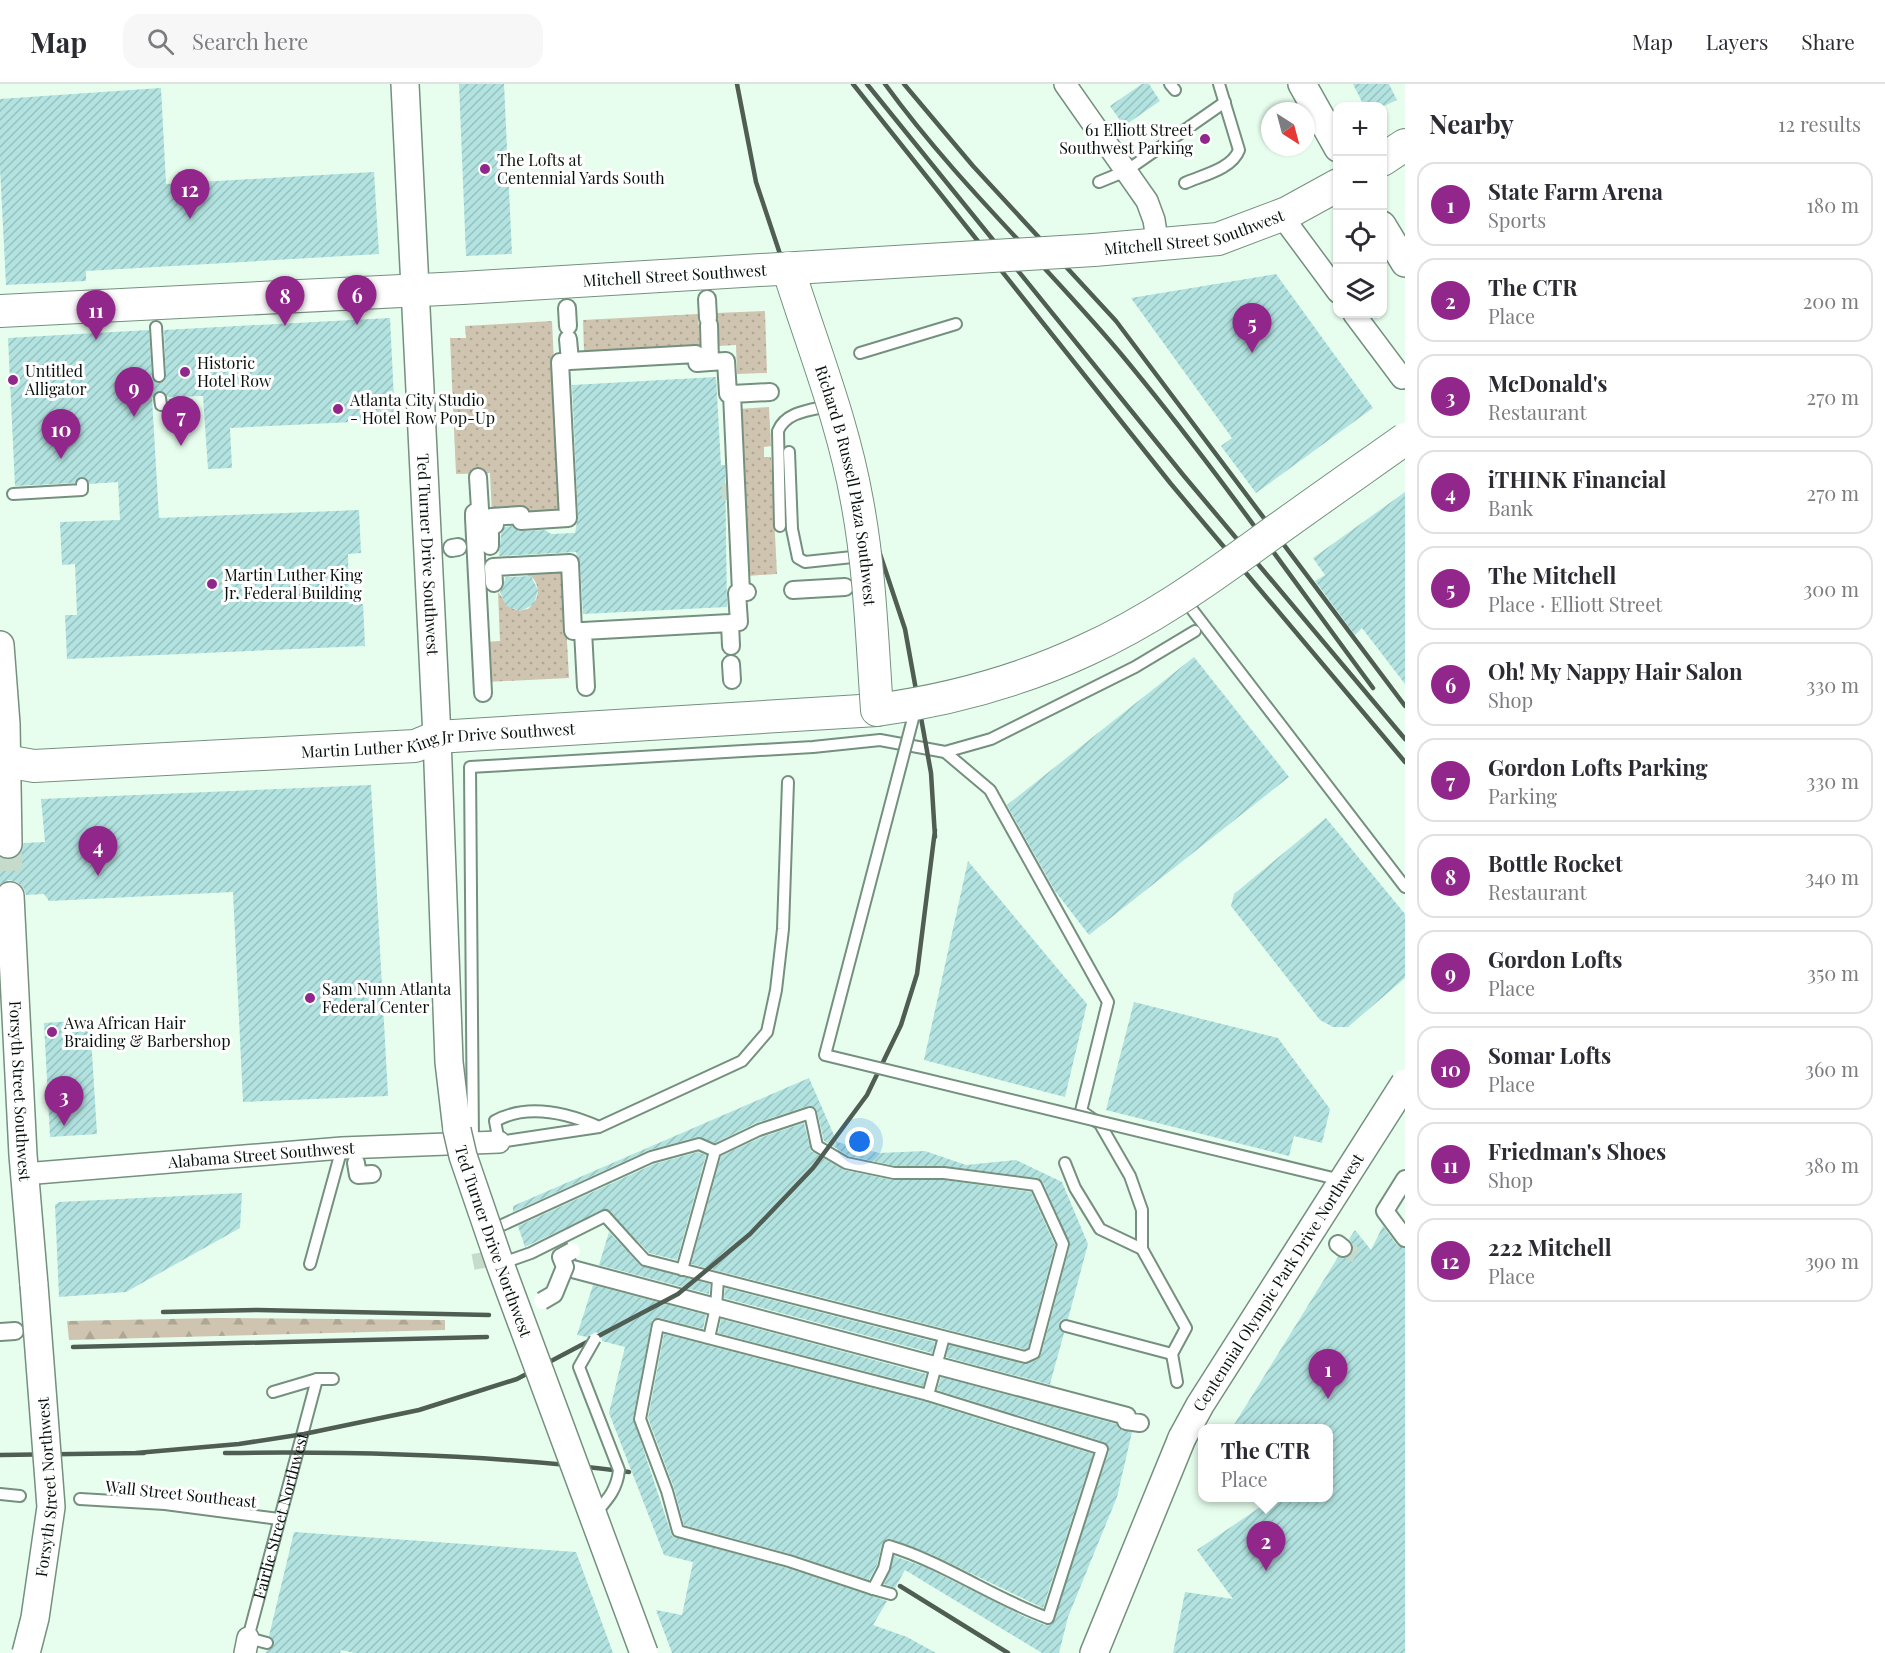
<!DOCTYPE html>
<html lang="en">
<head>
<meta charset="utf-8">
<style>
  body { margin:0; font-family:"Playfair Display",serif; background:#f7f7f7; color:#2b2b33 }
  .controls { position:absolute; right:18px; top:18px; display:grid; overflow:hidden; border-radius:12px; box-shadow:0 2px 4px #0004 }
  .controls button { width:54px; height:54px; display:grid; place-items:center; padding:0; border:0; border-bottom:2px solid #e1e1e2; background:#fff; color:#2b2b33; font:30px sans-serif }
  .compass { position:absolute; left:1261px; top:18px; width:54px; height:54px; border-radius:50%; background:#fff; box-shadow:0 2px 4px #0004; rotate:144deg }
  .you { position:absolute; left:860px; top:1058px; width:21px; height:21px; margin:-15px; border:4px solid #fff; border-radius:50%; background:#1a73e8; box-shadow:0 0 0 9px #1a73e833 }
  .badge { display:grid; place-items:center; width:39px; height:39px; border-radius:50%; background:#91278b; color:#fff; font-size:20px; font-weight:700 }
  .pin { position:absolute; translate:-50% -50px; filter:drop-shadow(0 2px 3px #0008) }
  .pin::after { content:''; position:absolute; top:32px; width:21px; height:18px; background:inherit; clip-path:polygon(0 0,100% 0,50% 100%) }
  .popup { position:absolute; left:1198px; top:1340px; width:135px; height:78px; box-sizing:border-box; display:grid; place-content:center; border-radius:12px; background:#fff; filter:drop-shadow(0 2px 4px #0005); font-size:20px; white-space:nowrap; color:#7c7c81 }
  .popup b { font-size:22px; color:#2b2b33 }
  .popup::after { content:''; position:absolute; left:50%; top:100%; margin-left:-12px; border:12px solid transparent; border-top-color:#fff }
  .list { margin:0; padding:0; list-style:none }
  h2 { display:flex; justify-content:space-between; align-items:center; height:78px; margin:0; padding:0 24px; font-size:26px }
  h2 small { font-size:20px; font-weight:400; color:#7c7c81 }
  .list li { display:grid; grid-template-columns:39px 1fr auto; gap:18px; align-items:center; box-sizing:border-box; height:84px; margin:0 12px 12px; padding:0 12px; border:2px solid #e1e1e2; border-radius:18px }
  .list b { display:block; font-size:22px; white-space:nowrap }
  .list p { margin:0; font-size:20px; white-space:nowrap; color:#7c7c81 }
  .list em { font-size:20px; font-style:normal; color:#7c7c81 }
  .icon { flex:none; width:33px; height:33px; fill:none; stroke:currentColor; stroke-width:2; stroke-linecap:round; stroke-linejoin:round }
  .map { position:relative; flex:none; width:1405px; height:1569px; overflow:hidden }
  header { display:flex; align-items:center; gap:36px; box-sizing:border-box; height:84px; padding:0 30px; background:#fff; border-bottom:2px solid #e1e1e2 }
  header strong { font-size:28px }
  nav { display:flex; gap:33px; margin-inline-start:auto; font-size:21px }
  .search { width:420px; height:54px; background:#f7f7f7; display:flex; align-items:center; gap:15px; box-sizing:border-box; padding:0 21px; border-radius:18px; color:#7c7c81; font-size:22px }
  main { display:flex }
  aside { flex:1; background:#fff }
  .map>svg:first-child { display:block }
  .grass { fill:url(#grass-dots) }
  .forest { fill:url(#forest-firs) }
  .building { fill:url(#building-hatch) }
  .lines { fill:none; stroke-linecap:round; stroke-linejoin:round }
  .pedestrian-tunnel { stroke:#c6dbcc; stroke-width:16; stroke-dasharray:16 8; stroke-linecap:butt }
  .tertiary-tunnel { stroke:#c6dbcc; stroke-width:27; stroke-dasharray:27 14; stroke-linecap:butt }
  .service-casing { stroke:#75907f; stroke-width:14 }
  .pedestrian-casing { stroke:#75907f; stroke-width:20 }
  .minor-casing { stroke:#75907f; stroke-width:24 }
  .tertiary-casing { stroke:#75907f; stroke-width:30 }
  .secondary-casing { stroke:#75907f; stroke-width:34 }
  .service { stroke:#fff; stroke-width:10 }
  .pedestrian { stroke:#fff; stroke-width:16 }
  .minor { stroke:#fff; stroke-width:21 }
  .tertiary { stroke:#fff; stroke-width:27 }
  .secondary { stroke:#fff; stroke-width:32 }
  .rail { stroke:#4f5d53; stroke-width:4.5 }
  .service-bridge-casing { stroke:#75907f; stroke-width:14; stroke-linecap:butt }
  .pedestrian-bridge-casing { stroke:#75907f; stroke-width:20; stroke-linecap:butt }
  .tertiary-bridge-casing { stroke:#75907f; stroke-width:30; stroke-linecap:butt }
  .secondary-bridge-casing { stroke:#75907f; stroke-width:34; stroke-linecap:butt }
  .service-bridge { stroke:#fff; stroke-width:10 }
  .pedestrian-bridge { stroke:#fff; stroke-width:16 }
  .tertiary-bridge { stroke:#fff; stroke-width:27 }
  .secondary-bridge { stroke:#fff; stroke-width:32 }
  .poi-dot { fill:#91278b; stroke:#fff; stroke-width:2 }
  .labels { text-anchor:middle; stroke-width:6; stroke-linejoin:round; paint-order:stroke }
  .poi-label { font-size:16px; fill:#08120c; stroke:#fff; text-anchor:start }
  .street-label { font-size:16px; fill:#08120c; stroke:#fff }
</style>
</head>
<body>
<header>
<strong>Map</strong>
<div class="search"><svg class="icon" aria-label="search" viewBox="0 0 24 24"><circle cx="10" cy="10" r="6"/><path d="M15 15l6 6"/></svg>Search here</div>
<nav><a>Map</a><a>Layers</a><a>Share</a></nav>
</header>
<main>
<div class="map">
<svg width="1405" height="1569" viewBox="0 0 1405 1569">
  <defs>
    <pattern id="grass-dots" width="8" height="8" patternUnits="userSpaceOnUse" patternTransform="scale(1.5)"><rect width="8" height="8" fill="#cec4af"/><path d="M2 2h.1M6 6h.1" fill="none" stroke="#afa795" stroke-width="1.8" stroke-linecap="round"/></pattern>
    <pattern id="forest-firs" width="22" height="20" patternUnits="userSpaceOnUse" patternTransform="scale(1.5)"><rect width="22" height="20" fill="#cec4af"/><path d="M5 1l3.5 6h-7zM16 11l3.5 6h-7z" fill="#afa795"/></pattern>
    <pattern id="building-hatch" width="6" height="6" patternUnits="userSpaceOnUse" patternTransform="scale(1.5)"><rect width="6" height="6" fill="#b2e3e0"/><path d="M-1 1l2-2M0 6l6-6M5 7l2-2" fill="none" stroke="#98c2bf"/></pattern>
  </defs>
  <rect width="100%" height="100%" fill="#e7feee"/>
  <path class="grass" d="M765,227L767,289L737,290L736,261L718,262L717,229Z
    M698,230L700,262L584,268L583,236Z
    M552,237L561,430L492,429L490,389L456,390L450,254H466L465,242Z
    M769,323L771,362L764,363V373H771L777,490L747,492L739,325Z
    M563,485L569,594L486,598L484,558L500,557L498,508C506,518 509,530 528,525C539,516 541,505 533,494L520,488Z"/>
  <path class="forest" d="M218,1234L445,1236V1246L69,1256L67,1237Z"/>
  <path class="building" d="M459,0H504L512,170L466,172Z
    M1142,0H1149L1160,17L1124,42L1110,22Z
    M1353,0H1389L1397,16L1384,22H1364Z
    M161,4L166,100L374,88L379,170L86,187V197L6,201L0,84V15Z
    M1276,190L1373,324L1256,409L1221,362L1232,354L1131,214Z
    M390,234L395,336L230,344L232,384L208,385L203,312L168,313L160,307L152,314L159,434L359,426L361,469L348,470L349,520H363L365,562L67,575L65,531H77L75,480L62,481L60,438L120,436L118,398L89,400L86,394L81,393L75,399L15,402L8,254L149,246L152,293L159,299L164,298L166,292L164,246Z
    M716,293L721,381H725L727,523L583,530L580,479L576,468L499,472L501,450L505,443L512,442L521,447L545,446L551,450L575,449L578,433L572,301Z
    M1405,408V600L1362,544L1355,551L1315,497L1325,491L1313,474Z
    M531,492L538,506L534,520L521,527L506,522L500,508L506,493Z
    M1194,573L1289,693L1089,851L1055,807L1007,721Z
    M371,701L388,1012L243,1018L233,808L49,817L44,810L26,811L23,803L17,798L9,796L0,800V773L9,776L17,773L24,759L45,758L41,715Z
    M1326,734L1405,830V894L1348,943H1333L1320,936L1231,822L1234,810Z
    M968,777L1087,920L1065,1013L924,976Z
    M1134,918L1278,954L1330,1025L1322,1059L1294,1052L1289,1072L1106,1026Z
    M90,936L97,1050L50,1053L44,939Z
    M809,994L837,1058L879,1069L925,1067L966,1081L1016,1076L1062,1098L1088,1160L1068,1235L1061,1236L1059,1241L1064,1249L1050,1300L1055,1302L946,1273L949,1261L1023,1280L1037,1276L1041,1271L1070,1161L1043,1098L1038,1094L945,1082H895L849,1072L824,1057L817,1027L808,1022L756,1039L715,1059L697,1053L649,1066L513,1128V1122Z
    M804,1039L811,1067L844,1086L893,1096H944L1031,1108L1055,1161L1028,1264L1024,1265L691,1180L721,1072L762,1053Z
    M698,1068L706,1071L677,1176L649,1169L606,1125L525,1163L518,1142L654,1080Z
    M242,1109L240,1144L126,1208L59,1213L55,1121L59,1118Z
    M1383,1142L1397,1161L1405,1164V1569H1173L1185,1508L1233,1515L1197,1466L1275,1413H1329V1344H1232L1338,1173L1346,1174L1352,1170L1353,1161L1349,1155L1355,1146L1371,1166Z
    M609,1148L640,1181L710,1200L709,1210L599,1181Z
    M593,1201L706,1231L703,1245L660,1234L652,1236L633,1334L672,1452L787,1484L887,1517L873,1541L907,1553L936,1569H672L656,1526L682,1531L693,1478L664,1471L609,1329L625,1263L602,1257L601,1251L596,1248L587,1253L577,1251Z
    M725,1204L935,1258L932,1269L724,1214Z
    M721,1235L926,1290L923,1302L718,1249Z
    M664,1250L926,1318L1093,1370L1043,1524L933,1471L891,1455H887L882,1460L877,1481L869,1496L791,1470L684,1441L674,1404L648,1334Z
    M941,1293L1116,1340L1120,1345L1132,1348L1117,1413L1068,1533L1059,1569H1042L905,1486L895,1504L884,1500L894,1472L927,1484L1025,1533L1045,1541L1052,1540L1109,1367L1104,1358L937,1306Z
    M294,1448L576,1468L613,1569H354L341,1566L340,1569H265L274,1560L269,1552Z"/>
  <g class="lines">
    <path class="pedestrian-tunnel" d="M722,408H731
      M1343,1164L1356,1171
      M473,1178L505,1172"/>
    <path class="tertiary-tunnel" d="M8,760L10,812"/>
    <defs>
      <g id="service">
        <path d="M1170,0L1175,6"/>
        <path d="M1099,98L1126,87L1225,18"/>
        <path d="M1185,99C1203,91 1232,85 1239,66L1219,0"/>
        <path d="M156,243L159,292"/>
        <path d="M860,269L956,240"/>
        <path d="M160,314L161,321"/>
        <path d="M789,368L792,445L798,474L805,478L862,472"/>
        <path d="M13,410L82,406V400"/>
        <path d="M780,442L778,347C786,327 812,326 832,321"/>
        <path d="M1184,515L1405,803"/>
        <path d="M945,668L990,706L1108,918L1081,1027L1100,1040L1130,1092L1142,1126V1165L1186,1244L1172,1270L1177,1298"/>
        <path d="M599,1043C567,1029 528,1019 495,1037L499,1058L599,1043L742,977L767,948L776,906L783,845L788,698"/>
        <path d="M473,1060L470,683L813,663L880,656L945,668L991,655L1135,583L1195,547"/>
        <path d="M1065,1079L1075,1104L1100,1145L1142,1165"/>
        <path d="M489,1147L651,1073L699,1060L715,1067"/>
        <path d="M633,1163L645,1176L1025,1273L1034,1269L1063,1160L1036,1101L944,1089H894L846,1079L817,1062L810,1029L759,1046L715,1067L682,1186"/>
        <path d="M310,1180L342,1064"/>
        <path d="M658,1241L928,1311L1102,1365L1048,1534C993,1514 945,1479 889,1462L884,1484L873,1505L789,1477L678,1447L667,1407L640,1335Z"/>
        <path d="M1066,1242L1172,1270"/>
        <path d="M709,1254L716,1223L718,1195"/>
        <path d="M273,1308L317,1295H333"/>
        <path d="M928,1311L944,1253"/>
        <path d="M0,1410L20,1412"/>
        <path d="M80,1415L165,1420L279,1435"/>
        <path d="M873,1505L891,1510"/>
        <path id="s1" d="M267,1559L248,1554L317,1295"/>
      </g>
      <path id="pedestrian" d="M707,215L708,234
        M567,224L568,242
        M709,241L710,278L726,277L728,310H732
        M568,255L570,277L696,270L697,279L710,278
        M491,433L521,431V437L568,434L560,278L570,277
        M474,434V429L480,425L478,393
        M477,434H474L483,609
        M490,462V441H495L494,433
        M452,464L458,463
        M494,499L493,483L570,479L573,547H583L586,603
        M793,506L845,503
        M741,508L732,310L770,308
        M730,539L739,538L737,509L747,508
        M583,547L730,539L731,562
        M731,580L732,596
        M356,1079L358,1091L372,1090
        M1405,1095L1385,1127L1405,1154
        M1338,1160L1343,1164
        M565,1183L1127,1332L1126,1337L1140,1339
        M0,1248L15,1247"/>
      <g id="minor">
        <path d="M1065,0L1147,117L1154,136L1158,162"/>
        <path d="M1281,131L1338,208"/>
        <path d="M1354,230L1402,294"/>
        <path id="s2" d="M24,1090L342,1064L499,1058"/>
        <path d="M245,1569L248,1554"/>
      </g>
      <g id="tertiary">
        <path id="s3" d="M405,0L437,653L449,978L457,1046"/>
        <path d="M1302,0L1338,64"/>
        <path d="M1382,141L1405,179"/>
        <path d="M0,561L6,640L8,760"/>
        <path id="s4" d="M10,812L23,1071L34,1201"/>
        <path d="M1094,1569L1182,1354"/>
      </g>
      <g id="secondary">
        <path d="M1382,76L1405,61"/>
        <path id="s5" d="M1094,166L1218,155L1287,129L1338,101"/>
        <path d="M0,227L462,204"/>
        <path id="s6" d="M0,676L34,682L415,662L437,653L877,626"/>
      </g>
    </defs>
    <use href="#service" class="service-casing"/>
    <use href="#pedestrian" class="pedestrian-casing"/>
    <use href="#minor" class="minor-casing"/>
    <use href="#tertiary" class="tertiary-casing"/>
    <use href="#secondary" class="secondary-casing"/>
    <use href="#service" class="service"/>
    <use href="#pedestrian" class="pedestrian"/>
    <use href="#minor" class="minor"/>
    <use href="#tertiary" class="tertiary"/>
    <use href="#secondary" class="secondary"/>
    <path class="rail" d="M737,0L756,98L905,545L931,689L935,753
      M853,0L1171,400L1405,678
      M867,0L1184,392L1405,655
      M885,0C956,98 1044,178 1121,270C1210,377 1290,492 1373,604
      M904,0L973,82L1116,237L1405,622
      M163,1228L258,1226L489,1231
      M73,1263L487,1253
      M136,1369L239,1360L304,1350L419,1326L517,1295L678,1210L750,1150L813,1084L867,1011L901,941L917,890L935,746
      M225,1369C359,1367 496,1371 629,1388
      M0,1371L144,1369
      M900,1502L1008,1569"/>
    <defs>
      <path id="service-bridge" d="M916,623L825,971L1341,1096
        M500,1180L531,1169L605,1132L633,1163
        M594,1431C607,1416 617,1406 619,1386L579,1283L595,1255"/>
      <path id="pedestrian-bridge" d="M542,1217L554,1210L565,1183L561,1173L572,1167"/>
      <g id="tertiary-bridge">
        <path id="s7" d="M457,1046L463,1072L500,1180L644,1569"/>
        <path id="s8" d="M1182,1354L1200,1321L1405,999"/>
        <path id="s9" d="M26,1569L35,1534L51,1423L34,1201"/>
      </g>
      <g id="secondary-bridge">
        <path id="s10" d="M788,184C812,261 843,337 857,417C870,486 872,556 877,626C949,616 1020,597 1086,566C1148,538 1205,498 1260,458C1308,423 1357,389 1405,355"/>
        <path id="s11" d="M462,204L1094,166"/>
      </g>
    </defs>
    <use href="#service-bridge" class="service-bridge-casing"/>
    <use href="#pedestrian-bridge" class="pedestrian-bridge-casing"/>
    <use href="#tertiary-bridge" class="tertiary-bridge-casing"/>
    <use href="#secondary-bridge" class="secondary-bridge-casing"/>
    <use href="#service-bridge" class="service-bridge"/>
    <use href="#pedestrian-bridge" class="pedestrian-bridge"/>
    <use href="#tertiary-bridge" class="tertiary-bridge"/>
    <use href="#secondary-bridge" class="secondary-bridge"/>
  </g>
  <g class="poi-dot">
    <circle cx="1205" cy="55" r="6"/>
    <circle cx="485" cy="85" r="6"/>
    <circle cx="185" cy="288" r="6"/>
    <circle cx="13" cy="296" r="6"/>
    <circle cx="338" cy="325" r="6"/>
    <circle cx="212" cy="500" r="6"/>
    <circle cx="310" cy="914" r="6"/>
    <circle cx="52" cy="948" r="6"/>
  </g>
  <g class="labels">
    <g class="poi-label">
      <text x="1193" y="52" text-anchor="end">61 Elliott Street<tspan x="1193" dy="18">Southwest Parking</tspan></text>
      <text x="497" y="82">The Lofts at<tspan x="497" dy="18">Centennial Yards South</tspan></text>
      <text x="197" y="285">Historic<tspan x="197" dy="18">Hotel Row</tspan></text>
      <text x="25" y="293">Untitled<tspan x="25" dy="18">Alligator</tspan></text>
      <text x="350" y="322">Atlanta City Studio<tspan x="350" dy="18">- Hotel Row Pop-Up</tspan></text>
      <text x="224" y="497">Martin Luther King<tspan x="224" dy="18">Jr. Federal Building</tspan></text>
      <text x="322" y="911">Sam Nunn Atlanta<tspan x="322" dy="18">Federal Center</tspan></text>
      <text x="64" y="945">Awa African Hair<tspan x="64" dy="18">Braiding &amp; Barbershop</tspan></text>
    </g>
    <g class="street-label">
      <text dy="6" stroke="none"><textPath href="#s5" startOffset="102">Mitchell Street Southwest</textPath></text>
      <text dy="6" stroke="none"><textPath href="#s11" startOffset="213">Mitchell Street Southwest</textPath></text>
      <text dy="6" stroke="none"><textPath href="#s10" startOffset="226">Richard B Russell Plaza Southwest</textPath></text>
      <text dy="6" stroke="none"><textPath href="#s3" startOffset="471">Ted Turner Drive Southwest</textPath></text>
      <text dy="6" stroke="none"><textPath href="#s6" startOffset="440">Martin Luther King Jr Drive Southwest</textPath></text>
      <text dy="6" stroke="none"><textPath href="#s4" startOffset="195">Forsyth Street Southwest</textPath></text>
      <text dy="6" stroke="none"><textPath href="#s2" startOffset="238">Alabama Street Southwest</textPath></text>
      <text dy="6" stroke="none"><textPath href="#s7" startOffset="117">Ted Turner Drive Northwest</textPath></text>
      <text dy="6" stroke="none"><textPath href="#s8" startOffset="183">Centennial Olympic Park Drive Northwest</textPath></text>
      <text dy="6" stroke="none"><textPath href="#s9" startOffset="168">Forsyth Street Northwest</textPath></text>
      <text transform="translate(181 1410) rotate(6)" y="6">Wall Street Southeast</text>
      <text dy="6" stroke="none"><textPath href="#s1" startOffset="146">Fairlie Street Northwest</textPath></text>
    </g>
  </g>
</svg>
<div class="controls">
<button>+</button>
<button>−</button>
<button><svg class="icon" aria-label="locate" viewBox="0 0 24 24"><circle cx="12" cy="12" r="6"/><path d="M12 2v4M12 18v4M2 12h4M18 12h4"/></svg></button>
<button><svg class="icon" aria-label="layers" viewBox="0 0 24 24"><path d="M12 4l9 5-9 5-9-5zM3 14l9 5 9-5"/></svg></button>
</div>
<svg class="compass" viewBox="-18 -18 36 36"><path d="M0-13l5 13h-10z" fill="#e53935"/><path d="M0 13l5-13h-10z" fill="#7c7c81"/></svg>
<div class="you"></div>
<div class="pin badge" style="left:1328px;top:1315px">1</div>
<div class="pin badge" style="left:1266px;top:1487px">2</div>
<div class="popup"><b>The CTR</b>Place</div>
<div class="pin badge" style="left:64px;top:1042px">3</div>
<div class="pin badge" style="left:98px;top:792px">4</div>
<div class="pin badge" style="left:1252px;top:269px">5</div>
<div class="pin badge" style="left:357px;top:241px">6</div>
<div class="pin badge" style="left:181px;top:362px">7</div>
<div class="pin badge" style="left:285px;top:242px">8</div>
<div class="pin badge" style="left:134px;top:333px">9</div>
<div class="pin badge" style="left:61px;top:375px">10</div>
<div class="pin badge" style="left:96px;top:256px">11</div>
<div class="pin badge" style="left:190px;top:135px">12</div>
</div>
<aside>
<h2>Nearby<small>12 results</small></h2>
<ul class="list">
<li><span class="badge">1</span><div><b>State Farm Arena</b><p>Sports</p></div><em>180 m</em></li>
<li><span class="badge">2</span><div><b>The CTR</b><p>Place</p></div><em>200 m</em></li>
<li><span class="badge">3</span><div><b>McDonald's</b><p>Restaurant</p></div><em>270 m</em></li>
<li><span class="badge">4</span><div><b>iTHINK Financial</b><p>Bank</p></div><em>270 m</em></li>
<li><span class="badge">5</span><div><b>The Mitchell</b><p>Place · Elliott Street</p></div><em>300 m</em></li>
<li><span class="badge">6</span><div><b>Oh! My Nappy Hair Salon</b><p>Shop</p></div><em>330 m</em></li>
<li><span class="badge">7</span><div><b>Gordon Lofts Parking</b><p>Parking</p></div><em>330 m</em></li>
<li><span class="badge">8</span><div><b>Bottle Rocket</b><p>Restaurant</p></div><em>340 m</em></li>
<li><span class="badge">9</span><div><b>Gordon Lofts</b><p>Place</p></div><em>350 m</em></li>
<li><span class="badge">10</span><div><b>Somar Lofts</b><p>Place</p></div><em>360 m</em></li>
<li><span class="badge">11</span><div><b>Friedman's Shoes</b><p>Shop</p></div><em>380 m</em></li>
<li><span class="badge">12</span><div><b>222 Mitchell</b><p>Place</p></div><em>390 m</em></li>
</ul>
</aside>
</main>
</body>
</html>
